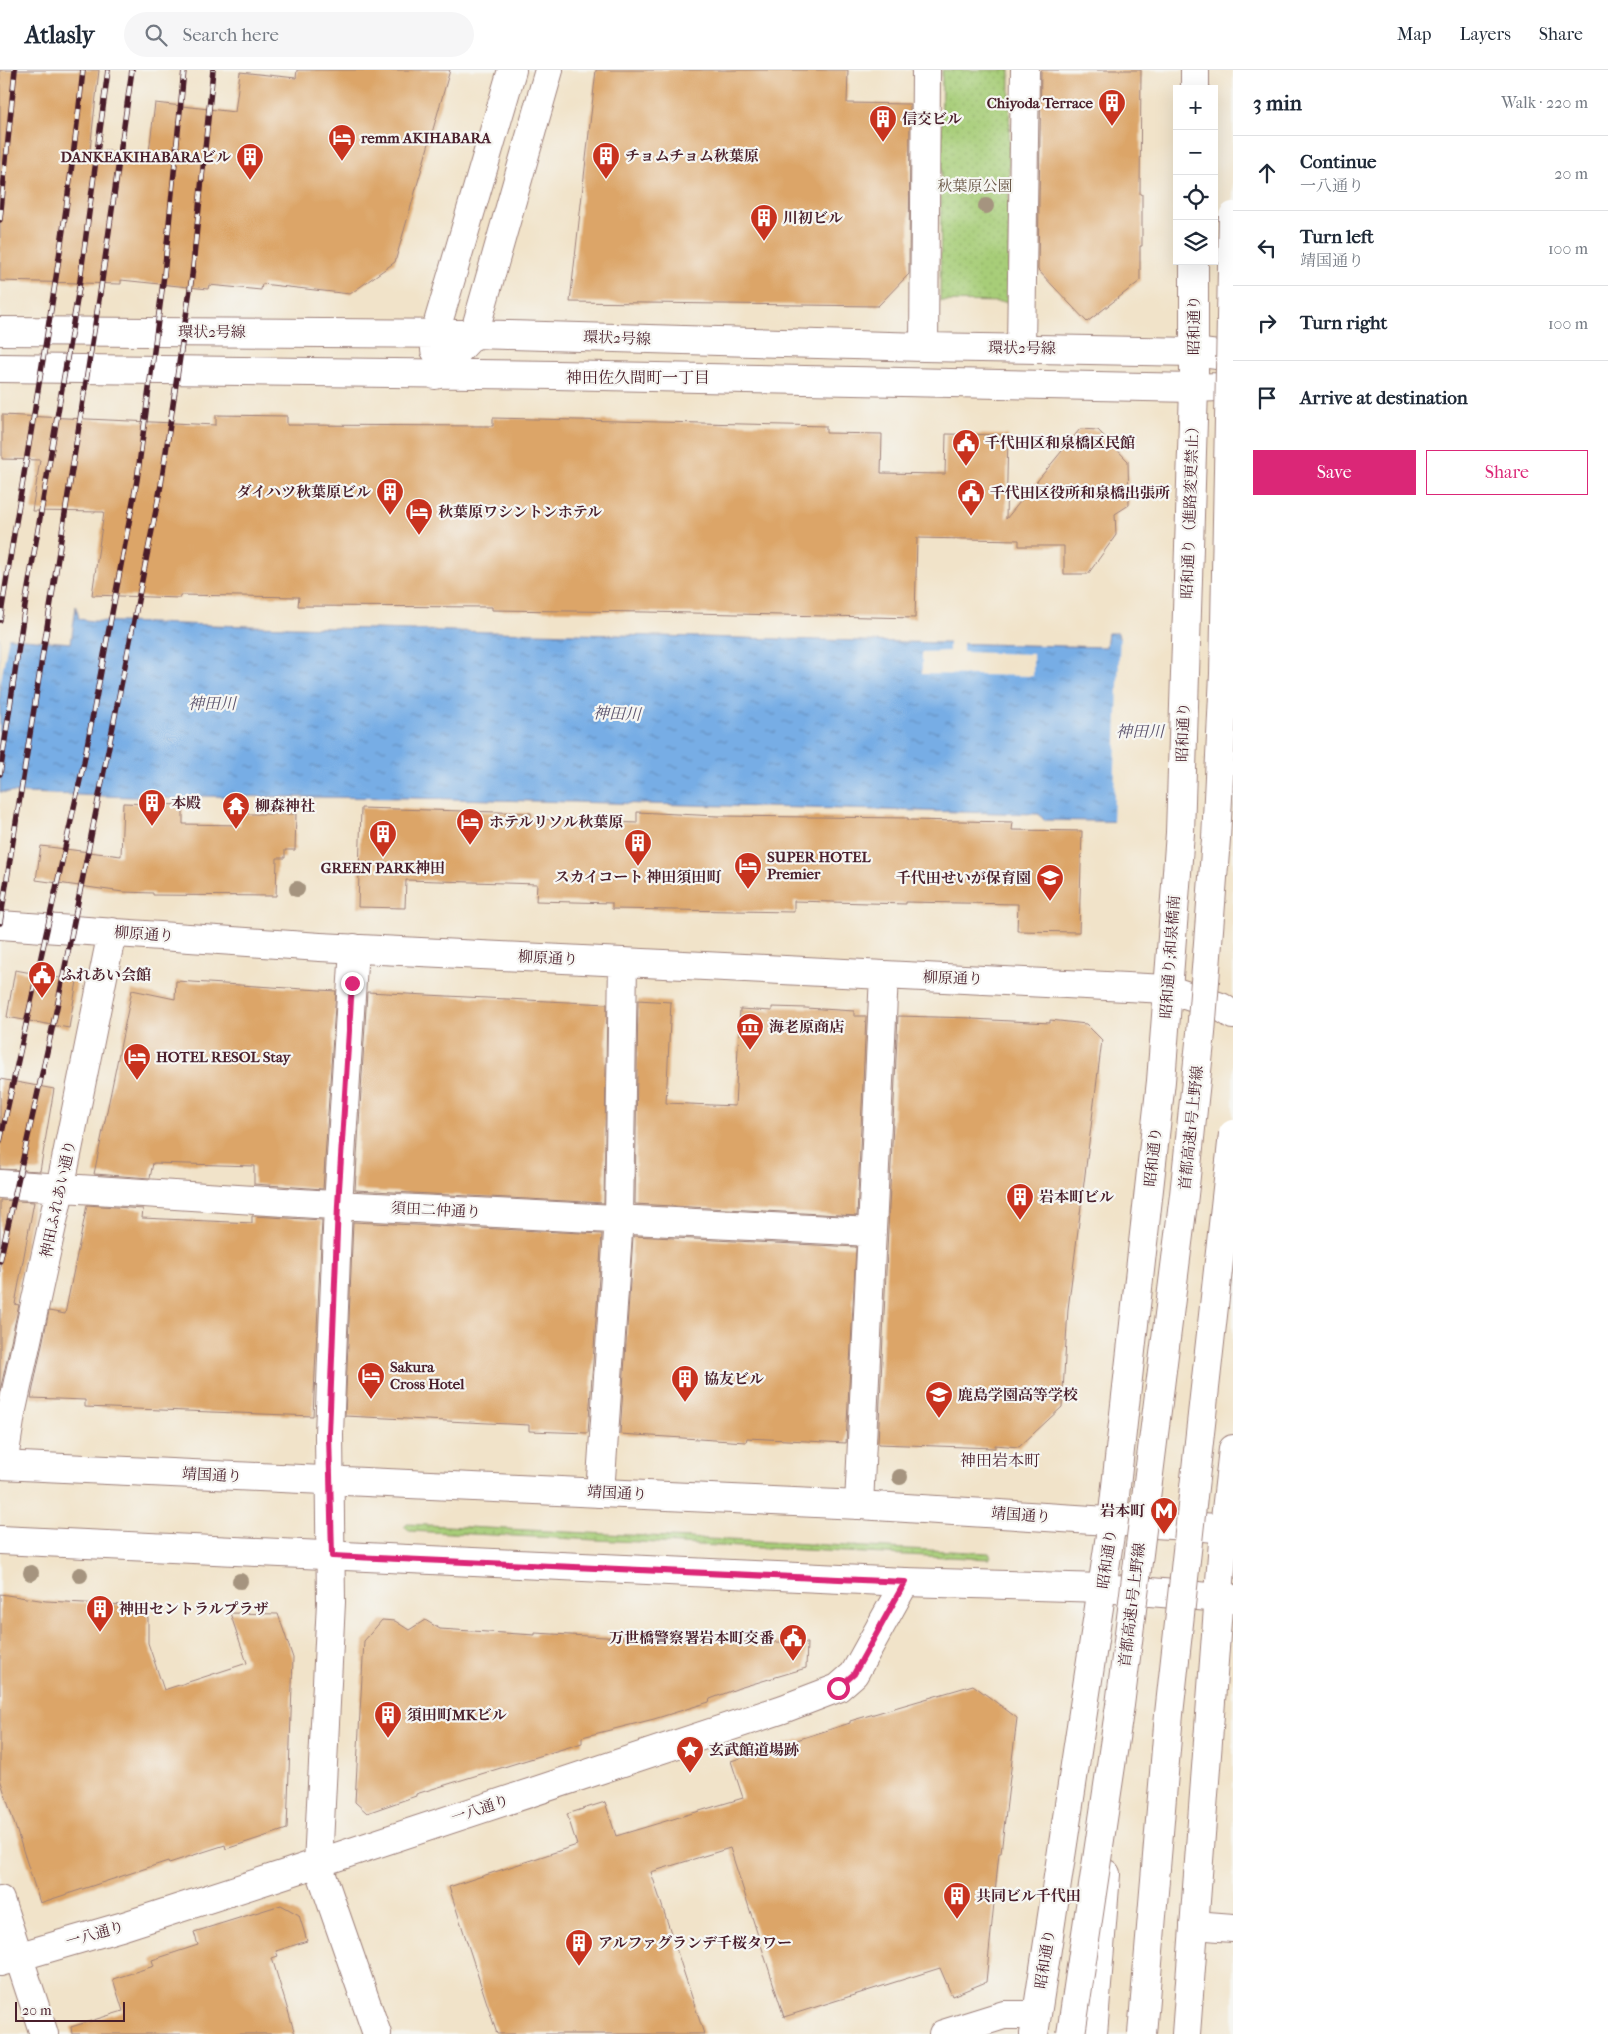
<!DOCTYPE html>
<html lang="en">
<head>
<meta charset="utf-8">
<style>
  body { margin:0; font-family:"IM FELL French Canon","Noto Serif JP",serif; background:#f6f6f7; color:#1f2937 }
  .controls { position:absolute; right:15px; top:15px; display:grid; overflow:hidden; border-radius:0px; box-shadow:0 5px 20px #0002 }
  .controls button { width:45px; height:45px; display:grid; place-items:center; padding:0; border:0; border-bottom:1px solid #e0e1e3; background:#fff; color:#1f2937; font:25px sans-serif }
  .scale { position:absolute; left:15px; bottom:12px; width:110px; box-sizing:border-box; padding-left:5px; border:2px solid #4a1f2b; border-top:0; font-size:14px; line-height:18px; white-space:nowrap; color:#4a1f2b; -webkit-text-stroke:4px #f6f6f2; paint-order:stroke }
  .stop { position:absolute; width:15px; height:15px; margin:-11px; border:4px solid #db2777; border-radius:50%; background:#fff }
  .stop.end { background:#db2777; border-color:#fff; box-shadow:0 1px 5px #0008 }
  .list { margin:0; padding:0; list-style:none }
  h2 { display:flex; justify-content:space-between; align-items:center; height:65px; margin:0; padding:0 20px; font-size:21px }
  h2 small { font-size:16px; font-weight:400; color:#747a83 }
  .list li { display:grid; grid-template-columns:32px 1fr auto; gap:15px; align-items:center; box-sizing:border-box; height:75px; padding:0 20px; border-top:1px solid #e0e1e3 }
  .list b { display:block; font-size:19px; white-space:nowrap }
  .list p { margin:0; font-size:16px; white-space:nowrap; color:#747a83 }
  .list em { font-size:16px; font-style:normal; color:#747a83 }
  .actions { display:flex; gap:10px; padding:15px 20px }
  .actions a { flex:1; padding:11px 0; border:1px solid #db2777; border-radius:0px; text-align:center; font-size:18px; color:#db2777 }
  .actions .main { background:#db2777; color:#fff }
  .icon { flex:none; width:28px; height:28px; fill:none; stroke:currentColor; stroke-width:2; stroke-linecap:round; stroke-linejoin:round }
  .map { position:relative; flex:none; width:1233px; height:1964px; overflow:hidden }
  header { display:flex; align-items:center; gap:30px; box-sizing:border-box; height:70px; padding:0 25px; background:#fff; border-bottom:1px solid #e0e1e3 }
  header strong { font-size:24px }
  nav { display:flex; gap:28px; margin-inline-start:auto; font-size:18px }
  .search { width:350px; height:45px; background:#f6f6f7; display:flex; align-items:center; gap:12px; box-sizing:border-box; padding:0 18px; border-radius:28px; color:#747a83; font-size:19px }
  main { display:flex }
  aside { flex:1; background:#fff }
  .map>svg:first-child { display:block }
  .grass { fill:url(#grass-dots); stroke:#787652 }
  .water { fill:url(#water-ripples); stroke:#606688 }
  .pier { fill:#f1e3c9 }
  .building { fill:#dca568 }
  .lines { fill:none; stroke-linecap:round; stroke-linejoin:round }
  .minor-casing { stroke:#9e817a; stroke-width:30 }
  .major-casing { stroke:#9e817a; stroke-width:30 }
  .highway-casing { stroke:#9e817a; stroke-width:30 }
  .minor { stroke:#fff; stroke-width:28 }
  .major { stroke:#fff; stroke-width:28 }
  .highway { stroke:#fff; stroke-width:28 }
  .rail-casing { stroke:#4a1f2b; stroke-width:5.5 }
  .rail { stroke:#f6f6f2; stroke-width:4; stroke-dasharray:11; stroke-linecap:butt }
  .highway-bridge-casing { stroke:#9e817a; stroke-width:30; stroke-linecap:butt }
  .highway-bridge { stroke:#fff; stroke-width:28 }
  .tree { fill:#a5947f }
  .route { stroke:#db2777; stroke-width:6 }
  .labels { text-anchor:middle; stroke-width:4.5; stroke-linejoin:round; paint-order:stroke }
  .poi-label { font-size:15px; font-weight:bold; fill:#4a1f2b; stroke:#f6f6f2; text-anchor:start }
  .park-label { font-size:15px; fill:#665342; stroke:#f6f6f2 }
  .street-label { font-size:15px; fill:#4a1f2b; stroke:#f6f6f2 }
  .neighbourhood-label { font-size:16px; fill:#4a1f2b; stroke:#f6f6f2 }
  .water-label { font-size:16px; font-style:italic; fill:#5a516c; stroke:#f6f6f2 }
</style>
</head>
<body>
<header>
<strong>Atlasly</strong>
<div class="search"><svg class="icon" aria-label="search" viewBox="0 0 24 24"><circle cx="10" cy="10" r="6"/><path d="M15 15l6 6"/></svg>Search here</div>
<nav><a>Map</a><a>Layers</a><a>Share</a></nav>
</header>
<main>
<div class="map">
<svg width="1233" height="1964" viewBox="0 0 1233 1964">
  <defs>
    <pattern id="grass-dots" width="8" height="8" patternUnits="userSpaceOnUse" patternTransform="scale(1.25)"><rect width="8" height="8" fill="#a7cd78"/><path d="M2 2h.1M6 6h.1" fill="none" stroke="#91b068" stroke-width="1.8" stroke-linecap="round"/></pattern>
    <pattern id="water-ripples" width="26" height="14" patternUnits="userSpaceOnUse" patternTransform="scale(1.25)"><rect width="26" height="14" fill="#77ade5"/><path d="M2 4q2-2 4 0t4 0M15 11q2-2 4 0t4 0" fill="none" stroke="#648cba"/></pattern>
  </defs>
  <rect width="100%" height="100%" fill="#f6f6f2"/>
  <filter id="ink" filterUnits="userSpaceOnUse"><feTurbulence type="fractalNoise" baseFrequency=".02" numOctaves="2"/><feDisplacementMap in="SourceGraphic" scale="10" xChannelSelector="R" yChannelSelector="G"/><feConvolveMatrix kernelMatrix="1 2 1 2 8 2 1 2 1" color-interpolation-filters="sRGB"/></filter>
  <filter id="wash" filterUnits="userSpaceOnUse"><feTurbulence type="fractalNoise" baseFrequency=".0096" numOctaves="4" result="noise"/><feDisplacementMap in="SourceGraphic" scale="20" xChannelSelector="R" yChannelSelector="G"/><feGaussianBlur stdDeviation="1.12" result="paint"/><feColorMatrix in="noise" values="0 0 0 0 0 0 0 0 0 0 0 0 0 0 0 0 0 1.4 0 .05"/><feComposite in="paint" operator="in"/></filter>
  <g filter="url(#wash)">
    <rect width="100%" height="100%" fill="#f1e3c9"/>
    <path class="grass" d="M942,0H1010L1008,232L940,231Z
      M407,1454L989,1483L991,1487L989,1489L409,1461L404,1457Z"/>
    <path class="water" d="M76,536L79,549L92,551L210,555L1106,577L1108,563H1118L1119,568L1233,572V754L1044,750L1039,744L414,728L194,726L183,729L0,722V567L71,573Z"/>
    <path class="pier" d="M1120,561L1121,566L1233,569V757L1113,753Z
      M0,564L9,565L0,616Z
      M949,570L963,571V582L1033,584V606L922,604V582L949,581Z"/>
    <g id="blocks">
      <path class="building" d="M0,0H99L90,80L149,82L155,33L235,42L240,2L296,8L297,0H450L395,192L350,224L262,214L261,220L209,215L208,219L121,210V214L0,211Z
        M596,0H848L847,33L910,34L909,204L878,236L570,232Z
        M1041,0H1141L1140,124H1142V176H1140V211L1087,252L1038,200Z
        M2,345L216,355V345L287,346V355L493,356V348L826,356V363L882,364L881,403L945,404L946,364L1008,365L1006,449L1080,359L1098,360L1128,391L1129,435L1115,444L1116,465L1088,504H1064V476H1019V470L917,468L915,548L647,542L492,540V537L298,536L299,527L180,525V528L92,525L104,442L32,441L40,390L2,389Z
        M123,733L183,735V754L240,755L241,744H296L295,780H285V788H277L276,826L153,825V823L123,822L36,810L41,776L121,786Z
        M361,738L531,743L530,749L637,753V742L717,746L908,748V750L1013,752L1012,760L1082,761L1079,862L1017,861L1018,834L906,832V834L794,831V842L612,839V833L536,831L537,814L406,810L405,838L358,837Z
        M15,900L77,911L69,958L7,947Z
        M176,911L336,921L323,1119L254,1114V1096L153,1093L150,1108L94,1104L132,920L175,929Z
        M367,922L607,934L604,1133L355,1120Z
        M638,930L671,932L666,1033L735,1036L740,939L772,941V937L806,938L854,941V946H866L857,1146L635,1134Z
        M898,946L972,948V949L1050,953V950L1086,954L1102,970L1068,1239L1062,1337L1019,1377L995,1375V1378L878,1374Z
        M0,1009L54,1019L40,1101L0,1099Z
        M0,1130L34,1132L15,1234L19,1235L0,1321Z
        M87,1135L143,1139L142,1148L252,1153V1146L322,1150L313,1346L85,1337V1330L31,1328L49,1241L65,1244Z
        M353,1152L602,1164L588,1363L529,1361V1355L345,1346Z
        M633,1166L856,1177L846,1373L747,1368L746,1372L620,1364Z
        M0,1524L46,1531L143,1536L148,1548V1573L164,1620L247,1593L230,1543L278,1544L293,1588L287,1759L226,1779L225,1775L169,1793L168,1791L40,1833L0,1709Z
        M382,1550L395,1551L409,1560L425,1550L440,1559L535,1565V1563L657,1570L658,1566L712,1568V1570L807,1573L806,1598L739,1618L710,1629L709,1632L654,1649L582,1667V1673L416,1724V1726L367,1743L355,1732L364,1571Z
        M973,1615L1017,1648L1001,1783H999L986,1912L952,1926L940,1898L784,1947L730,1778L651,1802L704,1964H497L449,1817L577,1775L567,1744L605,1732L616,1766L743,1728L731,1691L850,1653V1651Z
        M281,1835L299,1845L307,1871L276,1881L278,1886L272,1888L295,1964H72L71,1957L123,1941L113,1909L154,1896L152,1890L198,1875L194,1862Z"/>
    </g>
  </g>
  <g filter="url(#ink)">
    <use href="#blocks" fill-opacity="0" stroke="#9e817a" stroke-width="1"/>
    <g class="lines">
      <defs>
        <path id="minor" d="M0,261L474,264L924,277L1194,282L1233,287
          M924,277L926,0
          M1021,278L1025,0
          M435,280V263L512,0
          M0,298L555,305L1194,318L1219,317L1233,312
          M435,305L474,264L549,0
          M0,855L320,877L1167,919L1221,937L1233,945
          M354,878L338,1135L329,1364L331,1532L318,1794L377,1964
          M0,1114L316,1134L872,1162
          M3,1395L11,1344L60,1119L112,862
          M600,1423L619,1148L623,892
          M859,1435L884,905
          M0,1830L44,1964
          M1194,1855L1233,1858
          M0,1892L124,1856L282,1805L783,1639L838,1618L854,1604L905,1512
          M943,1964L1004,1945H1036"/>
        <path id="major" d="M0,1395L859,1435L1233,1459
          M0,1470L905,1512L1103,1518L1233,1529"/>
        <path id="highway" d="M1195,19V0
          M1034,1964L1112,1452L1161,1011L1180,763L1194,318V191
          M1093,1964L1106,1804
          M1186,1964L1224,1458L1233,1379"/>
      </defs>
      <use href="#minor" class="minor-casing"/>
      <use href="#major" class="major-casing"/>
      <use href="#highway" class="highway-casing"/>
      <use href="#minor" class="minor"/>
      <use href="#major" class="major"/>
      <use href="#highway" class="highway"/>
      <defs>
        <path id="rail" d="M0,150L15,0
          M0,550C29,367 64,185 83,0
          M0,704L23,548L79,218L108,0
          M0,853L101,217L132,0
          M0,1072L84,692L137,410L164,205L184,0
          M0,1191L57,937L161,415L192,206L213,0"/>
      </defs>
      <use href="#rail" class="rail-casing"/>
      <use href="#rail" class="rail"/>
      <defs>
        <path id="highway-bridge" d="M1071,1964L1120,1635L1184,1125L1201,963L1216,769L1224,604L1233,146
          M1142,1964L1169,1644L1233,1064"/>
      </defs>
      <use href="#highway-bridge" class="highway-bridge-casing"/>
      <use href="#highway-bridge" class="highway-bridge"/>
    </g>
    <g class="tree">
      <circle cx="986" cy="136" r="8"/>
      <circle cx="297" cy="819" r="8"/>
      <circle cx="900" cy="1407" r="8"/>
      <circle cx="31" cy="1503" r="8"/>
      <circle cx="80" cy="1505" r="8"/>
      <circle cx="240" cy="1511" r="8"/>
    </g>
  </g>
  <g class="lines" filter="url(#ink)">
    <path class="route" d="M352,913L338,1135L329,1364L332,1486L905,1512L854,1604L838,1618"/>
  </g>
  <defs>
    <symbol id="building-pin" viewBox="-11 -11 22 30"><path d="M0 17L-7.5 6A9.5 9.5 0 1 1 7.5 6Z" fill="#c8321e" stroke="#f6f6f2"/><path d="M-4-6H4V6H1V3H-1V6H-4ZM-2.5-4.3h1.7v1.8h-1.7ZM.8-4.3h1.7v1.8H.8ZM-2.5-1h1.7V.8h-1.7ZM.8-1h1.7V.8H.8Z" fill="#fff"/></symbol>
    <symbol id="hotel-pin" viewBox="-11 -11 22 30"><path d="M0 17L-7.5 6A9.5 9.5 0 1 1 7.5 6Z" fill="#c8321e" stroke="#f6f6f2"/><path d="M-6-4.5h1.5V1H6V5H4.5V3h-9V5H-6ZM-4 0a1.8 1.8 0 1 1 3.6 0ZM.5 0V-2.5h3Q6-2.5 6 0Z" fill="#fff"/></symbol>
    <symbol id="civic-pin" viewBox="-11 -11 22 30"><path d="M0 17L-7.5 6A9.5 9.5 0 1 1 7.5 6Z" fill="#c8321e" stroke="#f6f6f2"/><path d="M-.6-6.5H3V-4.5H.6V-3L4-1V1h2V6H-6V1h2V-1L-.6-3ZM-1.2 2.5V6h2.4V2.5Z" fill="#fff"/></symbol>
    <symbol id="temple-pin" viewBox="-11 -11 22 30"><path d="M0 17L-7.5 6A9.5 9.5 0 1 1 7.5 6Z" fill="#c8321e" stroke="#f6f6f2"/><path d="M0-6L5-2H3V0L6.5 2.5H4V6H1.5V3h-3V6H-4V2.5H-6.5L-3 0V-2H-5Z" fill="#fff"/></symbol>
    <symbol id="school-pin" viewBox="-11 -11 22 30"><path d="M0 17L-7.5 6A9.5 9.5 0 1 1 7.5 6Z" fill="#c8321e" stroke="#f6f6f2"/><path d="M0-5L7-2L0 1L-7-2ZM-4 1L0 2.5L4 1V4Q0 6-4 4Z" fill="#fff"/></symbol>
    <symbol id="museum-pin" viewBox="-11 -11 22 30"><path d="M0 17L-7.5 6A9.5 9.5 0 1 1 7.5 6Z" fill="#c8321e" stroke="#f6f6f2"/><path d="M0-6L6-3V-2H-6V-3ZM-5-1h2V3h-2ZM-1-1h2V3h-2ZM3-1h2V3H3ZM-6 4H6V6H-6Z" fill="#fff"/></symbol>
    <symbol id="metro-pin" viewBox="-11 -11 22 30"><path d="M0 17L-7.5 6A9.5 9.5 0 1 1 7.5 6Z" fill="#c8321e" stroke="#f6f6f2"/><path d="M-5.5 5V-5H-3L0 0L3-5H5.5V5H3V-.5L0 4L-3-.5V5Z" fill="#fff"/></symbol>
    <symbol id="sight-pin" viewBox="-11 -11 22 30"><path d="M0 17L-7.5 6A9.5 9.5 0 1 1 7.5 6Z" fill="#c8321e" stroke="#f6f6f2"/><path d="M0-6L1.8-2.2L6-1.7L2.9 1.2L3.7 5.4L0 3.3L-3.7 5.4L-2.9 1.2L-6-1.7L-1.8-2.2Z" fill="#fff"/></symbol>
  </defs>
  <g fill-rule="evenodd">
    <use href="#building-pin" x="1096" y="17" width="32" height="43"/>
    <use href="#building-pin" x="867" y="33" width="32" height="43"/>
    <use href="#hotel-pin" x="326" y="52" width="32" height="43"/>
    <use href="#building-pin" x="590" y="70" width="32" height="43"/>
    <use href="#building-pin" x="234" y="71" width="32" height="43"/>
    <use href="#building-pin" x="748" y="132" width="32" height="43"/>
    <use href="#civic-pin" x="950" y="357" width="32" height="43"/>
    <use href="#building-pin" x="374" y="406" width="32" height="43"/>
    <use href="#civic-pin" x="955" y="407" width="32" height="43"/>
    <use href="#hotel-pin" x="403" y="426" width="32" height="43"/>
    <use href="#building-pin" x="136" y="717" width="32" height="43"/>
    <use href="#temple-pin" x="220" y="720" width="32" height="43"/>
    <use href="#hotel-pin" x="454" y="736" width="32" height="43"/>
    <use href="#building-pin" x="367" y="748" width="32" height="43"/>
    <use href="#building-pin" x="622" y="757" width="32" height="43"/>
    <use href="#hotel-pin" x="732" y="780" width="32" height="43"/>
    <use href="#school-pin" x="1034" y="792" width="32" height="43"/>
    <use href="#civic-pin" x="26" y="889" width="32" height="43"/>
    <use href="#museum-pin" x="734" y="941" width="32" height="43"/>
    <use href="#hotel-pin" x="121" y="971" width="32" height="43"/>
    <use href="#building-pin" x="1004" y="1111" width="32" height="43"/>
    <use href="#hotel-pin" x="355" y="1290" width="32" height="43"/>
    <use href="#building-pin" x="669" y="1293" width="32" height="43"/>
    <use href="#school-pin" x="923" y="1309" width="32" height="43"/>
    <use href="#metro-pin" x="1148" y="1425" width="32" height="43"/>
    <use href="#building-pin" x="84" y="1523" width="32" height="43"/>
    <use href="#civic-pin" x="777" y="1552" width="32" height="43"/>
    <use href="#building-pin" x="372" y="1629" width="32" height="43"/>
    <use href="#sight-pin" x="674" y="1664" width="32" height="43"/>
    <use href="#building-pin" x="941" y="1810" width="32" height="43"/>
    <use href="#building-pin" x="563" y="1857" width="32" height="43"/>
  </g>
  <g class="labels">
    <g class="poi-label">
      <text x="1093" y="38" text-anchor="end">Chiyoda Terrace</text>
      <text x="902" y="54">信交ビル</text>
      <text x="361" y="73">remm AKIHABARA</text>
      <text x="625" y="91">チョムチョム秋葉原</text>
      <text x="231" y="92" text-anchor="end">DANKEAKIHABARAビル</text>
      <text x="783" y="153">川初ビル</text>
      <text x="985" y="378">千代田区和泉橋区民館</text>
      <text x="371" y="427" text-anchor="end">ダイハツ秋葉原ビル</text>
      <text x="990" y="428">千代田区役所和泉橋出張所</text>
      <text x="438" y="447">秋葉原ワシントンホテル</text>
      <text x="171" y="738">本殿</text>
      <text x="255" y="741">柳森神社</text>
      <text x="489" y="757">ホテルリソル秋葉原</text>
      <text x="767" y="792">SUPER HOTEL<tspan x="767" dy="17">Premier</tspan></text>
      <text x="383" y="803" text-anchor="middle">GREEN PARK神田</text>
      <text x="638" y="812" text-anchor="middle">スカイコート 神田須田町</text>
      <text x="1031" y="813" text-anchor="end">千代田せいが保育園</text>
      <text x="61" y="910">ふれあい会館</text>
      <text x="769" y="962">海老原商店</text>
      <text x="156" y="992">HOTEL RESOL Stay</text>
      <text x="1039" y="1132">岩本町ビル</text>
      <text x="390" y="1302">Sakura<tspan x="390" dy="17">Cross Hotel</tspan></text>
      <text x="704" y="1314">協友ビル</text>
      <text x="958" y="1330">鹿島学園高等学校</text>
      <text x="1145" y="1446" text-anchor="end">岩本町</text>
      <text x="119" y="1544">神田セントラルプラザ</text>
      <text x="774" y="1573" text-anchor="end">万世橋警察署岩本町交番</text>
      <text x="407" y="1650">須田町MKビル</text>
      <text x="709" y="1685">玄武館道場跡</text>
      <text x="976" y="1831">共同ビル千代田</text>
      <text x="598" y="1878">アルファグランデ千桜タワー</text>
    </g>
    <g class="park-label">
      <text x="975" y="121">秋葉原公園</text>
    </g>
    <g class="street-label">
      <text transform="translate(1194 255) rotate(-90)" y="5">昭和通り</text>
      <text x="212" y="267">環状2号線</text>
      <text transform="translate(617 268) rotate(2)" y="5">環状2号線</text>
      <text transform="translate(1022 278) rotate(1)" y="5">環状2号線</text>
      <text transform="translate(1190 439) rotate(-88)" y="5">昭和通り（進路変更禁止）</text>
      <text transform="translate(1183 662) rotate(-88)" y="5">昭和通り</text>
      <text transform="translate(144 864) rotate(4)" y="5">柳原通り</text>
      <text transform="translate(1170 887) rotate(-86)" y="5">昭和通り;和泉橋南</text>
      <text transform="translate(548 888) rotate(3)" y="5">柳原通り</text>
      <text transform="translate(953 908) rotate(2)" y="5">柳原通り</text>
      <text transform="translate(1191 1058) rotate(-84)" y="5">首都高速1号上野線</text>
      <text transform="translate(1153 1087) rotate(-84)" y="5">昭和通り</text>
      <text transform="translate(58 1129) rotate(-78)" y="5">神田ふれあい通り</text>
      <text transform="translate(436 1140) rotate(3)" y="5">須田二仲通り</text>
      <text transform="translate(212 1405) rotate(3)" y="5">靖国通り</text>
      <text transform="translate(617 1423) rotate(3)" y="5">靖国通り</text>
      <text transform="translate(1021 1445) rotate(4)" y="5">靖国通り</text>
      <text transform="translate(1107 1489) rotate(-82)" y="5">昭和通り</text>
      <text transform="translate(1132 1535) rotate(-83)" y="5">首都高速1号上野線</text>
      <text transform="translate(480 1739) rotate(-18)" y="5">一八通り</text>
      <text transform="translate(95 1864) rotate(-16)" y="5">一八通り</text>
      <text transform="translate(1045 1889) rotate(-81)" y="5">昭和通り</text>
    </g>
    <g class="neighbourhood-label">
      <text x="638" y="313">神田佐久間町一丁目</text>
      <text x="1000" y="1396">神田岩本町</text>
    </g>
    <g class="water-label">
      <text x="212" y="639">神田川</text>
      <text transform="translate(617 643) rotate(2)" y="6">神田川</text>
      <text x="1140" y="667">神田川</text>
    </g>
  </g>
</svg>
<div class="controls">
<button>+</button>
<button>−</button>
<button><svg class="icon" aria-label="locate" viewBox="0 0 24 24"><circle cx="12" cy="12" r="6"/><path d="M12 2v4M12 18v4M2 12h4M18 12h4"/></svg></button>
<button><svg class="icon" aria-label="layers" viewBox="0 0 24 24"><path d="M12 4l9 5-9 5-9-5zM3 14l9 5 9-5"/></svg></button>
</div>
<div class="scale">20 m</div>
<div class="stop" style="left:838px;top:1618px"></div>
<div class="stop end" style="left:352px;top:913px"></div>
</div>
<aside>
<h2>3 min<small>Walk · 220 m</small></h2>
<ul class="list">
<li><svg class="icon" aria-label="ahead" viewBox="0 0 24 24"><path d="M12 20V5M6 11l6-6 6 6"/></svg><div><b>Continue</b><p>一八通り</p></div><em>20 m</em></li>
<li><svg class="icon" aria-label="left" viewBox="0 0 24 24"><path d="M17 20v-9H6M10 6l-5 5 5 5"/></svg><div><b>Turn left</b><p>靖国通り</p></div><em>100 m</em></li>
<li><svg class="icon" aria-label="right" viewBox="0 0 24 24"><path d="M7 20v-9h11M14 6l5 5-5 5"/></svg><div><b>Turn right</b></div><em>100 m</em></li>
<li><svg class="icon" aria-label="arrive" viewBox="0 0 24 24"><path d="M6 21V4h12l-3 4 3 4H6"/></svg><div><b>Arrive at destination</b></div></li>
</ul>
<div class="actions"><a class="main">Save</a><a>Share</a></div>
</aside>
</main>
</body>
</html>
